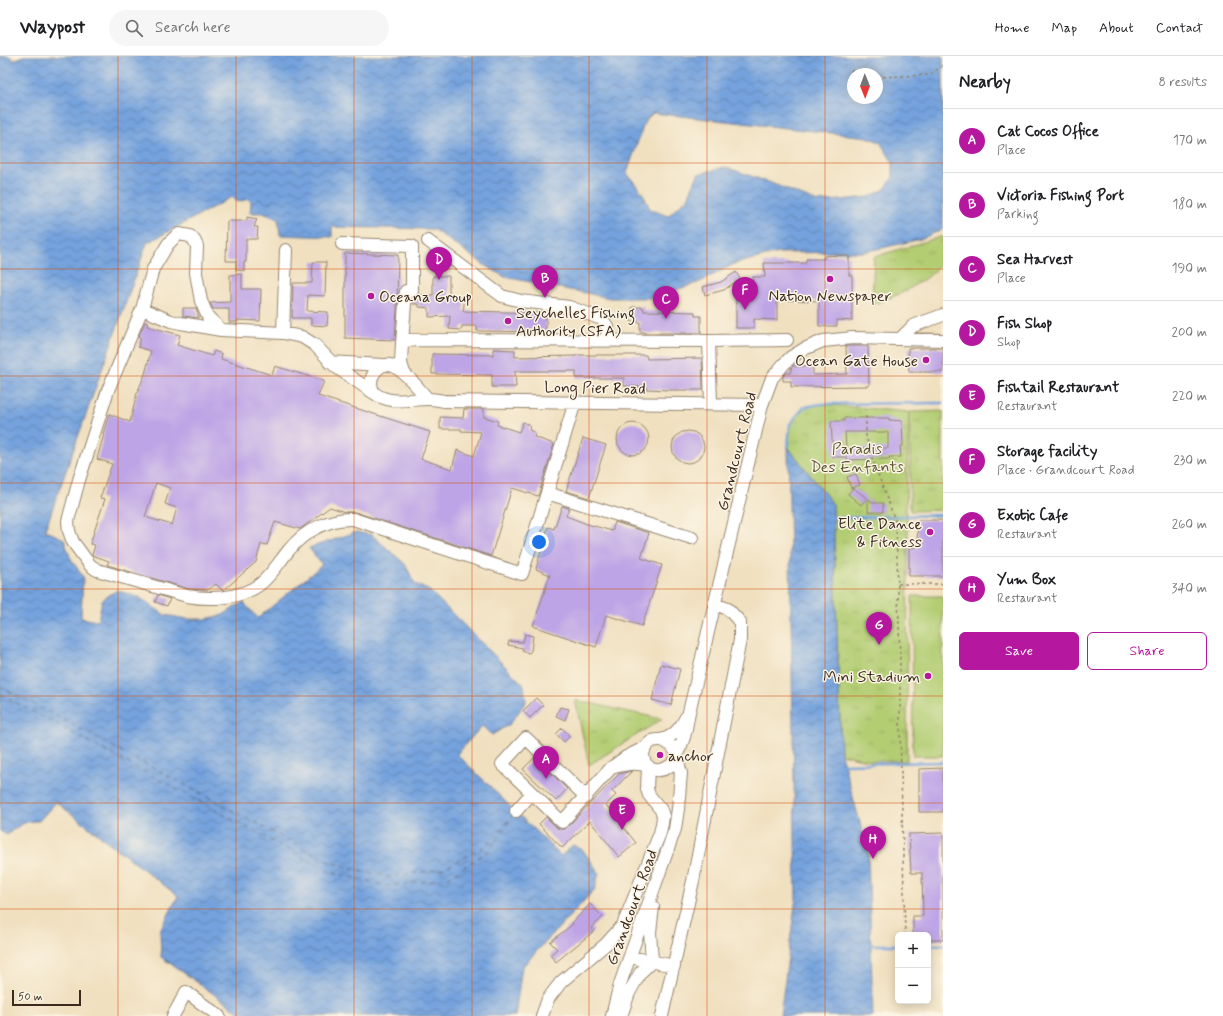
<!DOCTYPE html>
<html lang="en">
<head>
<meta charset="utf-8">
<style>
  body { margin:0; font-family:Mynerve,sans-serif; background:#f6f6f6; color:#202124 }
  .controls { position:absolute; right:12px; bottom:12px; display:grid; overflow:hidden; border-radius:6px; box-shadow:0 2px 10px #0003 }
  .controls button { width:36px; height:36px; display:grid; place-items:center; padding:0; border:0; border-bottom:1px solid #e0e0e0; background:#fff; color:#202124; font:20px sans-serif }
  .compass { position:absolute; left:847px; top:12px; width:36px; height:36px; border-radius:50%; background:#fff; box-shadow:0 2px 10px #0003; rotate:179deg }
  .scale { position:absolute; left:12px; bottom:10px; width:69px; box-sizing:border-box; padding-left:4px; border:2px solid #3b2a1e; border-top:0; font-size:11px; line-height:14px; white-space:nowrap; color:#3b2a1e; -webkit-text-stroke:3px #fcf5e5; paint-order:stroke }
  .you { position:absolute; left:539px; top:486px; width:14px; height:14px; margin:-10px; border:3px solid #fff; border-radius:50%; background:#1a73e8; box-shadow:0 0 0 6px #1a73e833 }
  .badge { display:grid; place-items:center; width:26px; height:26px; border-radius:50%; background:#b5179e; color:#fff; font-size:13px; font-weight:700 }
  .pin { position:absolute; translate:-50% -33px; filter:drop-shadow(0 1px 2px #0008) }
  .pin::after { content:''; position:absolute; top:21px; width:14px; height:12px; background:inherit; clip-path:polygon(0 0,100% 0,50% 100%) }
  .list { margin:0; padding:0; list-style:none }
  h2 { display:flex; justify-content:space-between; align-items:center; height:52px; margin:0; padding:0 16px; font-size:17px }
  h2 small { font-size:13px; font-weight:400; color:#757577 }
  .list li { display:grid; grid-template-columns:26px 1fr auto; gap:12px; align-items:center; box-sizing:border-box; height:64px; padding:0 16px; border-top:1px solid #e0e0e0 }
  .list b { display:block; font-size:15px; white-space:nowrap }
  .list p { margin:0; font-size:13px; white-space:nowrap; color:#757577 }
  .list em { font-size:13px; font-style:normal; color:#757577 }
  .actions { display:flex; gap:8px; padding:12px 16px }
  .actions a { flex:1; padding:9px 0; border:1px solid #b5179e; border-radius:6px; text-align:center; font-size:14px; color:#b5179e }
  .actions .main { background:#b5179e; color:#fff }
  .icon { flex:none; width:22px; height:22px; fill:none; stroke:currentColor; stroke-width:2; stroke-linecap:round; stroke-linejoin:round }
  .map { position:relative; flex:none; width:943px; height:960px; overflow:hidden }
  header { display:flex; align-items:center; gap:24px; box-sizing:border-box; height:56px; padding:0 20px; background:#fff; border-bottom:1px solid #e0e0e0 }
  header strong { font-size:19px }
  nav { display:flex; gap:22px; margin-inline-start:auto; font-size:14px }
  .search { width:280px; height:36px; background:#f6f6f6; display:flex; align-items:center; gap:10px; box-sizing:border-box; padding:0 14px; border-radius:22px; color:#757577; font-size:15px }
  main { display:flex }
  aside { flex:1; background:#fff }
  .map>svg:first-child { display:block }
  .grass { fill:url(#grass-tufts); stroke:#777c48 }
  .pitch { fill:#b3cd73; stroke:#777c48 }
  .water { fill:url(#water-waves); stroke:#58667e; fill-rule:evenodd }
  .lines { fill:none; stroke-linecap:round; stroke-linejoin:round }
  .stream { stroke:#74a2dd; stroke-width:2.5 }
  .ferry { stroke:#4f5461; stroke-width:1; stroke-dasharray:5 4; stroke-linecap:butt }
  .building { fill:#bda4e6; fill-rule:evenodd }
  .minor-casing { stroke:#96856f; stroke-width:14 }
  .path { stroke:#96856f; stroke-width:1.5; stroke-dasharray:3 3; stroke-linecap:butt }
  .minor { stroke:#fff; stroke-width:12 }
  .grid { fill:none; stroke:#d7540e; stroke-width:1; stroke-opacity:0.55 }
  .poi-dot { fill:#b5179e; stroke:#fcf5e5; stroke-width:1.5 }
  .labels { text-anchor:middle; stroke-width:3; stroke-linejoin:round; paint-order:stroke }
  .poi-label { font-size:16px; fill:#3b2a1e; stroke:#fcf5e5; text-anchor:start }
  .street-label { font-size:16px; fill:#3b2a1e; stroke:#fcf5e5 }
  .park-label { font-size:16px; fill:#595333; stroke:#fcf5e5 }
</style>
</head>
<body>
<header>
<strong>Waypost</strong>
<div class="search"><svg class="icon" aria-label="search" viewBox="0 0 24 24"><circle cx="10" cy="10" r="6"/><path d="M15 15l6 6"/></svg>Search here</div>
<nav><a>Home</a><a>Map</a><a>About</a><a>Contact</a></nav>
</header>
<main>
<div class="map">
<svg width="943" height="960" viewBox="0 0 943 960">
  <defs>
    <pattern id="grass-tufts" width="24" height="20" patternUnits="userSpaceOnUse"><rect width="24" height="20" fill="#b3cd73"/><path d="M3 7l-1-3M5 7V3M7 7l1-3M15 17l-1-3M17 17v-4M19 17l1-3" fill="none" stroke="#9bb063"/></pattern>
    <pattern id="water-waves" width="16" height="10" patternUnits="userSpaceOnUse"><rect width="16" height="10" fill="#74a2dd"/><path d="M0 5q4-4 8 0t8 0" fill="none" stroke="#6084b3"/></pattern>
  </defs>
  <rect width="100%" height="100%" fill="#fcf5e5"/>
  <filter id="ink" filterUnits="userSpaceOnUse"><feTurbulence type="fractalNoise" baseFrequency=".025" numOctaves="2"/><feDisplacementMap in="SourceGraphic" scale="8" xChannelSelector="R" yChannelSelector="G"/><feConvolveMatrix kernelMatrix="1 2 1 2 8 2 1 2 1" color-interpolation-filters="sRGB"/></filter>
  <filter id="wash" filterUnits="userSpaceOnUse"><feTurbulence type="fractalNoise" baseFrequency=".012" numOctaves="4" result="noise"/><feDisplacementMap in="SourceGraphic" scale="16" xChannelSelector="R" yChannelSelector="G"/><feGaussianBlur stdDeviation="0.9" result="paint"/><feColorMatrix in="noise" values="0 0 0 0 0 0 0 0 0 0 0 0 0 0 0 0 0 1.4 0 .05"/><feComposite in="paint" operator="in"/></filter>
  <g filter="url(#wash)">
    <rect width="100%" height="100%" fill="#f0e0c0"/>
    <path class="grass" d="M943,180V207L928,221L904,236L872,249L874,201Z
      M821,348L909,356L906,455L908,471L907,705H871L841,698L833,449L788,391L790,368L804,351Z
      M943,355V454L910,455V356Z
      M575,644L662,663L589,709Z"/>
    <path class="pitch" d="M912,540H943V700H913Z"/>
    <path class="water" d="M0,0H9L14,4L24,0H943V173L921,183L864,196L778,197L734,208L700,226L652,242H610L505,221L486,210L433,173L332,171V181L280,179L278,163L263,157H250L251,146L248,143L238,146L232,141L147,187L45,474L64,483L70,501L83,521L81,562L98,565L102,544L117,534L140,542L165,559L188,563H205L223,559L243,546L258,562L322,509L309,492L356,476L372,479L405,508L415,528L430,535L524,629L526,646L510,668L492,679L482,670L457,698L561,800L573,789L583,794L599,817L595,833L522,911L515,960H245L161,901L160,875L178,840L56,746L39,765C23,765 19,769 7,779L0,775ZM853,18H877V42H853ZM653,57L867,81L880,86L893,107V121L885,133L869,141L818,146L766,125L725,111L698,118L688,142L668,160L650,153L643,138L627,117L645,65Z
      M788,391L833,448L841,698L868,795L873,960H780L796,841Z"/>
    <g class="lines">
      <path class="stream" d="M788,391L790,368L804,351L821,348L943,347
        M833,462L943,459
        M844,708L943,706
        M871,889H898
        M928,889H943"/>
      <path class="ferry" d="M0,630L329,806L388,821L443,813L487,789L513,759
        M0,638L328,815L387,830L446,823L490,794L513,759"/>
    </g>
    <g id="blocks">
      <path class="building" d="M247,161L257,163L254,171H258L257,183H246V206H244V215L236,214V205H226L227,165H247Z
        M345,197L398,199L397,255L395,284L345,282Z
        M840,199L849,200V219H852V265L837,264V270H819V245L777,244V264L754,263V272H736V225L724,234L705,239L703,231L721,226L736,216L742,226L753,225V221H765L764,207H806V203H824V200Z
        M313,206H326L325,240L308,239L307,255L328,256L327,270L311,269V262H292L293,227H312Z
        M242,218V233H261L260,265L237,264L238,266H229V253H213L210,247L230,246V219Z
        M433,220H449V240L465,242L463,255L546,257V276L477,275V270H462L461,274L449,273L450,260L429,261V252L419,251V248H413V242L418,239H433Z
        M632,251H643L644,255L695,256V260H701V277H644V276H640V266H631Z
        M183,252H196L198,258V262L183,260Z
        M145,266L148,267L147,270L180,279L177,289L212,300L214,295L222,298L221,303L272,319L275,310L324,325L318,340L430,376L421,403L452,413L457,394L474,400L481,376L461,375V373H440V361L463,362L464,353H484V361L498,365L497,369L519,376L523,366L530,369L529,374L536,377L534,381L554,388L538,440L512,432L491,500L355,456H345L330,451L300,473L275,466L267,489L261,488L256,506L225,533L222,534L216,528L208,534L189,533L107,509L109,505L92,499L95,489L90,488L105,443L100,442L112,408L97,403L104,378H103L109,358L130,366L137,337L145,318L151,295L138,291L141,282L138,281ZM156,427L170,432L165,448L177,452L172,469L145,461Z
        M846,290H868L869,330L791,331V325H783V320L786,317H791V312L793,310H813V319L847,318Z
        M908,292H943V316H909Z
        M493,293L515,294V301L576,300V299H646L647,303L702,302L703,334H669L646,333V331L624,330V322H576V315H515L516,331H492V319L432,318V298L493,299Z
        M844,362H889V364L902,365L903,390H900L901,401H889V403L847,404V401H833L831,365H844ZM845,376H888V392H846Z
        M617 383a16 16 0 1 1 32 0a16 16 0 1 1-32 0Z
        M672 391a16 16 0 1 1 32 0a16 16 0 1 1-32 0Z
        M583,382L606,389L589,442L566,435Z
        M856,418L860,429L851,432L847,421Z
        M853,432L867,442L861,449L848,438Z
        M868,443L873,447H883V456H868Z
        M562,450L569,452L566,460L587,468L612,475L615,466L649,477L641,502L662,509L642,570L606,559L596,591L533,570L550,519L536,513L548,471L554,473Z
        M918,464H943V520H909V492L917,491Z
        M158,539L170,543L167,550L155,546Z
        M525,578L533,580L531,595L529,597L522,595L523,592L508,589L509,585L523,586Z
        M661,608L680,613L671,649L652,644Z
        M536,642L543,649L530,662L523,655Z
        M560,651L569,653L565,664L556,660Z
        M562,672L570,680L564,686L556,678Z
        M535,701L567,733L556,745L523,713Z
        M943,712V756H919V713Z
        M632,715L612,735L616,739L606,749L636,787L619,801L590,765L562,792L539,768L546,761L557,772L561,773H565L619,718Z
        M943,777V884H928V879H913V860H923L922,817H911L909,778Z
        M590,848L603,861L591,872L594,875L556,906L550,899L557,893L550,886L573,868L572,867Z"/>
    </g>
  </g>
  <g filter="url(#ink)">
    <use href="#blocks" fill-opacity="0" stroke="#96856f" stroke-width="1"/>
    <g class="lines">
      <defs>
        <path id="minor" d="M428,185L502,240L521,245L569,251L602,263L607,270L608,285
          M342,188L412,190V235H406L402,287
          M142,253L171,265L181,267L221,274L283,277L302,281L315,289L336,311L374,337
          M221,274L208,261L201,245L196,217L197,190L194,184L190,180L179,178L175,181L168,188L153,213L142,253L108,334L79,424L68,465L69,475L73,486L90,509L97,514L187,540C210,544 239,543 259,529C271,520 279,506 289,494C304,475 329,462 353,463L522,518L575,346
          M283,277L286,194
          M900,283L913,270L943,259
          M709,285L787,284
          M329,306L383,309
          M404,317L401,307L402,287L409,284L709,285L711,348
          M428,343C417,332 391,293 375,316C370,322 370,330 374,337C390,349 409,343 428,343C433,343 439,344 444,345L762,349
          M547,437L692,482
          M662,684C701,702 647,732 643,700C643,693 646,689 652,685C656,684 660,684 664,683C674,680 682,670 686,661
          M586,741L526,682L502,708L562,766L611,712L626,701L644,692
          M516,755L532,737
          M630,901L674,910
          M173,960L186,936L219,960
          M542,960L548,943L561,926L606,888L623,869L660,777L662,768L663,760L661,754L649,739L647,733L648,710C635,706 624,708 611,712
          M612,960L620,928L675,773L678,753L681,717L676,699C685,685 686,672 689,656L762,349L772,322L783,309L791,301L804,293L823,285L853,282L943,284
          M621,960L629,937L640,917L652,905L650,876L653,851
          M662,960L693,825L740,584V566L728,553L715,548"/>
      </defs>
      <use href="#minor" class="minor-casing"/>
      <path class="path" d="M852,14L853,29
        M877,21L930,19L943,9
        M866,360V380L872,402L896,467L900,604V675L905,879
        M898,528H943"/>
      <use href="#minor" class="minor"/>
    </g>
  </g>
  <path class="grid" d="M118,0V960M236,0V960M354,0V960M472,0V960M589,0V960M707,0V960M825,0V960M0,107H943M0,213H943M0,320H943M0,427H943M0,533H943M0,640H943M0,747H943M0,853H943"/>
  <g class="poi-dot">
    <circle cx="830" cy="223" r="4"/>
    <circle cx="371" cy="240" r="4"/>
    <circle cx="508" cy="265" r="4"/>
    <circle cx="926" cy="304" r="4"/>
    <circle cx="930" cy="476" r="4"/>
    <circle cx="928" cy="620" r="4"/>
    <circle cx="660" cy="699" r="4"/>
  </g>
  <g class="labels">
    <g class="poi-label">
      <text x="830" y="245" text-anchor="middle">Nation Newspaper</text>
      <text x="379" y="246">Oceana Group</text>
      <text x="516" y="262">Seychelles Fishing<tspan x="516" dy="18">Authority (SFA)</tspan></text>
      <text x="918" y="310" text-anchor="end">Ocean Gate House</text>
      <text x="922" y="473" text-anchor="end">Elite Dance<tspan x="922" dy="18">&amp; Fitness</tspan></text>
      <text x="920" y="626" text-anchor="end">Mini Stadium</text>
      <text x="668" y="705">anchor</text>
    </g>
    <g class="street-label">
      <text transform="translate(595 331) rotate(1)" y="6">Long Pier Road</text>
      <text transform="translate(736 395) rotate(-76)" y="6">Grandcourt Road</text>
      <text transform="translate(631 851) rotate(-70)" y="6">Grandcourt Road</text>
    </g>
    <g class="park-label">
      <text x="857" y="398">Paradis<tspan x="857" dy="18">Des Enfants</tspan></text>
    </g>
  </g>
</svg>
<div class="controls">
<button>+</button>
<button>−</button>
</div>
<svg class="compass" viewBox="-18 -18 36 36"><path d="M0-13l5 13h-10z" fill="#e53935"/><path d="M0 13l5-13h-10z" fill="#757577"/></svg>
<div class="scale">50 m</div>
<div class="you"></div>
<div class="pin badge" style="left:546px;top:723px">A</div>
<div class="pin badge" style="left:545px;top:242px">B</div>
<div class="pin badge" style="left:666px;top:263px">C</div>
<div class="pin badge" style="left:439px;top:224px">D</div>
<div class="pin badge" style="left:622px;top:774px">E</div>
<div class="pin badge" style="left:745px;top:254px">F</div>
<div class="pin badge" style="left:879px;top:589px">G</div>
<div class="pin badge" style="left:873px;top:803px">H</div>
</div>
<aside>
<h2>Nearby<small>8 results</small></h2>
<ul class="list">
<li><span class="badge">A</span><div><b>Cat Cocos Office</b><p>Place</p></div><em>170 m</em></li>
<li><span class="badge">B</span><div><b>Victoria Fishing Port</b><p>Parking</p></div><em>180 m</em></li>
<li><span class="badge">C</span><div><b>Sea Harvest</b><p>Place</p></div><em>190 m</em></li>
<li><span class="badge">D</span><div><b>Fish Shop</b><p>Shop</p></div><em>200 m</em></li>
<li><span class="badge">E</span><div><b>Fishtail Restaurant</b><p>Restaurant</p></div><em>220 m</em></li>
<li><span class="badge">F</span><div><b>Storage facility</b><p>Place · Grandcourt Road</p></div><em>230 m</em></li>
<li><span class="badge">G</span><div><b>Exotic Cafe</b><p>Restaurant</p></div><em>260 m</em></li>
<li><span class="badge">H</span><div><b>Yum Box</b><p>Restaurant</p></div><em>340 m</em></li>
</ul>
<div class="actions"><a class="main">Save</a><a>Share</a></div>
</aside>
</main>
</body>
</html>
